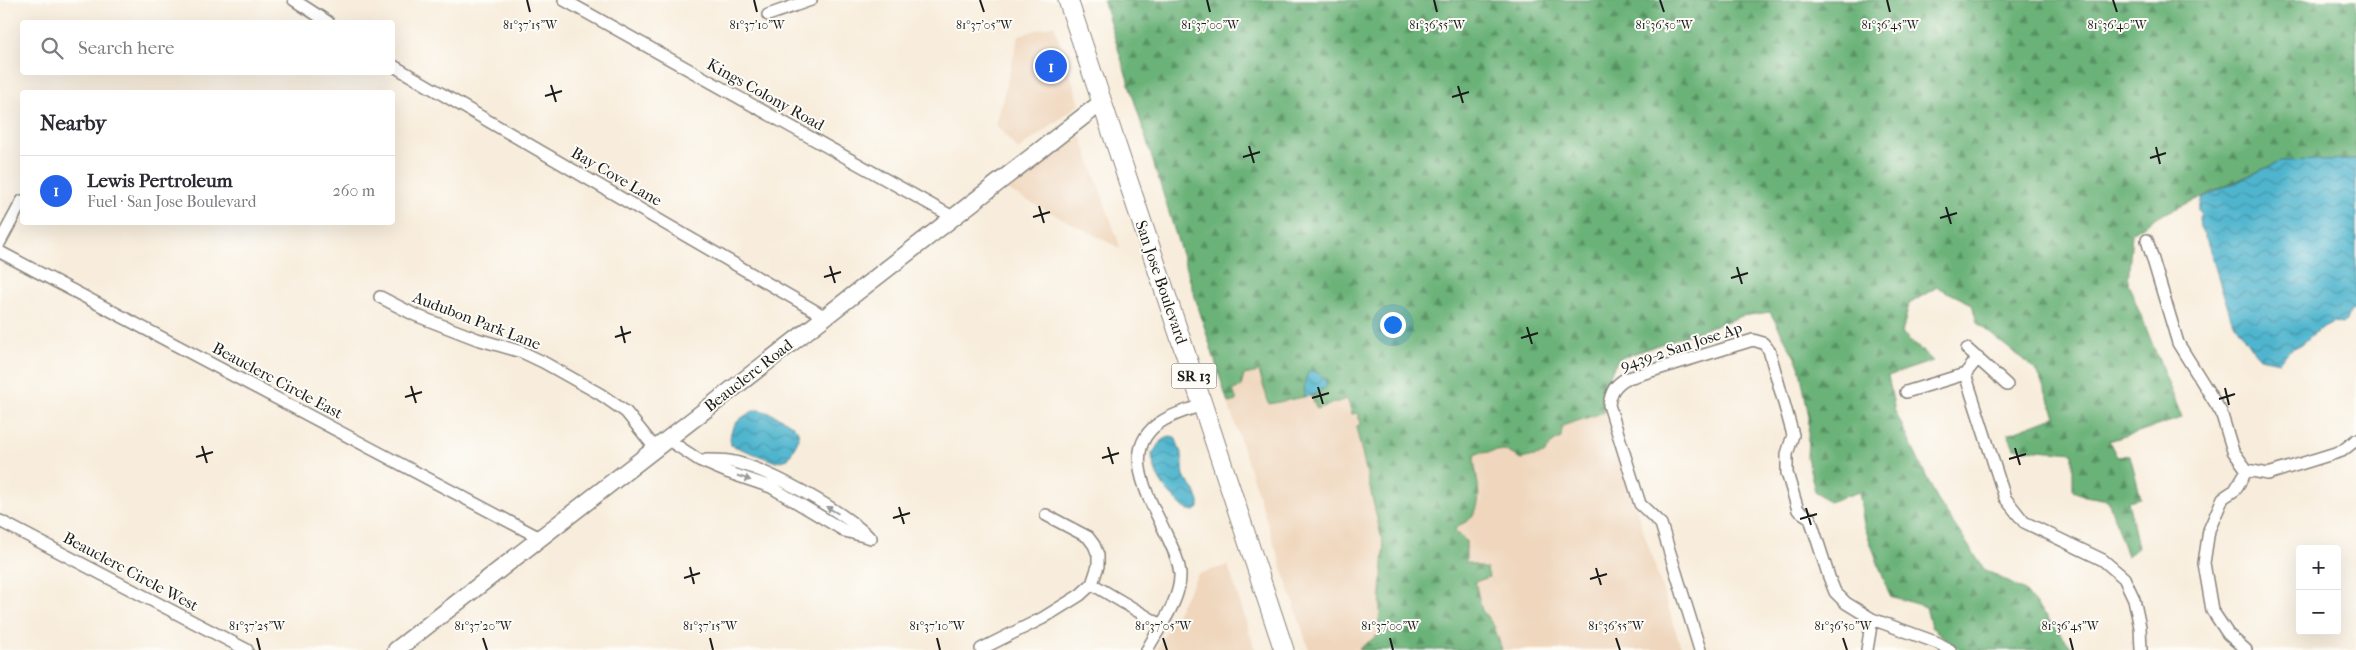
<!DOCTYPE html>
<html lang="en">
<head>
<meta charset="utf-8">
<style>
  body { margin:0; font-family:"IM FELL French Canon",serif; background:#f7f7f7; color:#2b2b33 }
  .controls { position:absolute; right:15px; bottom:15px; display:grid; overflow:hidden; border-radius:5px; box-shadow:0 5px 20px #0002 }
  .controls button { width:45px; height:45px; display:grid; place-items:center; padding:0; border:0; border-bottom:1px solid #e1e1e2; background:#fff; color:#2b2b33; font:25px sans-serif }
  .you { position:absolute; left:1392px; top:324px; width:18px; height:18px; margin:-12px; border:4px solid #fff; border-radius:50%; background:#1a73e8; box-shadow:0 0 0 8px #1a73e833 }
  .badge { display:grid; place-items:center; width:32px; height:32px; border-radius:50%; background:#2563eb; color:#fff; font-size:16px; font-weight:700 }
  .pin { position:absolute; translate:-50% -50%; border:2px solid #fff; box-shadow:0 1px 5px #0006 }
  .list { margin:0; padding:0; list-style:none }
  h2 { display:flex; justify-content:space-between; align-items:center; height:65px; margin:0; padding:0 20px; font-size:21px }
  h2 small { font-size:16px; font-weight:400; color:#7c7c81 }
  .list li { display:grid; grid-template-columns:32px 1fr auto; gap:15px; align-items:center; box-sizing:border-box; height:70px; padding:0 20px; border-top:1px solid #e1e1e2 }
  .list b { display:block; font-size:19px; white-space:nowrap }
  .list p { margin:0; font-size:16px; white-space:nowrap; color:#7c7c81 }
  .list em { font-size:16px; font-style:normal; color:#7c7c81 }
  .icon { flex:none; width:28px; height:28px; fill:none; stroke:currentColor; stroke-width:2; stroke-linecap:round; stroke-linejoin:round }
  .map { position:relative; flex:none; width:2356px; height:650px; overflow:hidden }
  .search { position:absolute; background:#fff; box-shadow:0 5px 20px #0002; left:20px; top:20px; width:375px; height:55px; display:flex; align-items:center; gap:12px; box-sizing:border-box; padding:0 18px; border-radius:5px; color:#7c7c81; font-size:19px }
  .panel { position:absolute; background:#fff; box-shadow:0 5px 20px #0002; left:20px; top:90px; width:375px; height:135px; border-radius:5px }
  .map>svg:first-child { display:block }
  .built { fill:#efd6bc }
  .forest { fill:url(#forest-firs); stroke:#43674a }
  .water { fill:url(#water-waves); stroke:#366875 }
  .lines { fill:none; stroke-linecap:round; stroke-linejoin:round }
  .street-casing { stroke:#8a847c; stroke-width:14 }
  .secondary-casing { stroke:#8a847c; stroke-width:19 }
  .primary-casing { stroke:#8a847c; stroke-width:21 }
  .street { stroke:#fff; stroke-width:11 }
  .secondary { stroke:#fff; stroke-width:16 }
  .primary { stroke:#fff; stroke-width:19 }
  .oneway { fill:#999 }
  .ticks { fill:none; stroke:#1c1c1c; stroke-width:2 }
  .labels { text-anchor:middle; stroke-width:4; stroke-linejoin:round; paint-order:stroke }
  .shield { fill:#fdfcf7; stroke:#605f5e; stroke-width:1 }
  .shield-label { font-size:15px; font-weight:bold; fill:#1c1c1c }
  .street-label { font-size:16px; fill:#1c1c1c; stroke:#fdfcf7 }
  .ticks-label { font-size:12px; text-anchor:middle; fill:#1c1c1c; stroke:#fdfcf7; stroke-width:4; stroke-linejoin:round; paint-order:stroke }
</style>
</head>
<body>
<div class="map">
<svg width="2356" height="650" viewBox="0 0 2356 650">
  <defs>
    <pattern id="forest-firs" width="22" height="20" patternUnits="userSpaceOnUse" patternTransform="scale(1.25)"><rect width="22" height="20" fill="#6ab278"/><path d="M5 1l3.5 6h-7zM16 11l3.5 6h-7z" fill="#569062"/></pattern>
    <pattern id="water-waves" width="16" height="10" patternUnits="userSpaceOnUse" patternTransform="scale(1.25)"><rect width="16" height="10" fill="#50b5ce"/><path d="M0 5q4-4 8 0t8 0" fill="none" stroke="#4292a6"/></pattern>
  </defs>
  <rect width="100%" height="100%" fill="#fdfcf7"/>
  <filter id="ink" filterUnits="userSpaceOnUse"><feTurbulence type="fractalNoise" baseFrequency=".02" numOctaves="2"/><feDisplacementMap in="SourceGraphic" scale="10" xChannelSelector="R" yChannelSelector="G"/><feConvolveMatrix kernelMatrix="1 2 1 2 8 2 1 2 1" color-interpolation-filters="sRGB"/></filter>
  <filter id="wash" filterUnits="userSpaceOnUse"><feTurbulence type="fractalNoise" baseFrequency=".0096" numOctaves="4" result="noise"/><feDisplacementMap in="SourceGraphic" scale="20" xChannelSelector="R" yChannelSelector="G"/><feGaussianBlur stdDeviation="1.12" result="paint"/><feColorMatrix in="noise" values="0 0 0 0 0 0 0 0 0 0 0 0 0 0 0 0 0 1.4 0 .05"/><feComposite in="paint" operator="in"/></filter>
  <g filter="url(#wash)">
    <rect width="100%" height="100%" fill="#f8eddc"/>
    <path class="built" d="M1054,25L1080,104L1018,150L996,125L1019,35Z
      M1081,136L1121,249L1007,190Z
      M1259,372L1269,404L1310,395L1347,399L1352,414L1357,413L1361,423L1356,427L1384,549L1378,636L1358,650H1309L1228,403L1236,401L1233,390L1244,375Z
      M1605,412L1682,650H1496L1475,582L1455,530L1475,454Z
      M1228,565L1255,650H1156L1198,574Z"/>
    <path class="forest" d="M1103,0H2356V159L2281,161L2157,217L2132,233L2128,283L2182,418L2109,441L2117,457L2130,455L2141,498L2128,501L2138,547L2127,556L2108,500L2085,496L2073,491V453L2014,448L2008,434L2056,416L2036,370L1977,323L1972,304L1937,287L1909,304L1902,333L1933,361L1888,376L1895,411L1937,499L1984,569L2025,591L2074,650H1960L1931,627L1926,607L1890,596L1864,525L1859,492L1829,502L1815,491L1807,457L1809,417L1799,365L1770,312L1742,316L1618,359L1602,391L1605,412L1562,426L1561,438L1552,443L1544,454L1521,459L1504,450L1475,454L1474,459C1476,478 1485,503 1471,518C1466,524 1459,523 1455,530L1466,541V562L1487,569L1489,577L1475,582L1482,610L1494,626L1502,650H1358L1378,635L1384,549L1356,427L1361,423L1357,413L1352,414L1347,399L1317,409L1311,396L1326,386L1305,382L1304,397L1269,404L1259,372L1244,375L1241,387L1233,390L1237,401L1228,403Z"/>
    <path class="water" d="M2356,159V308L2350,311L2347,321L2341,324L2333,322L2318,330L2302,344L2290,350L2279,362L2260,358L2252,349L2231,318L2207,241L2200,228L2199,218L2201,212L2198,210L2202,198L2281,161Z
      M1315,371L1325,379L1327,386L1311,396L1304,397L1305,382L1308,372Z
      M756,410C764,409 795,423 798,432C800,440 792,452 788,459L776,462L731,445C727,427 740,417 756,410Z
      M1170,436L1175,437L1182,455L1184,477L1195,491L1199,502V508L1195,511C1185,510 1184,508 1178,502C1163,487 1154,476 1152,454L1162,440Z"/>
  </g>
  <g filter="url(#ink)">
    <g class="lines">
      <defs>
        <path id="street" d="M294,0L328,22
          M564,0L953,217
          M768,15L811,0
          M392,65L824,316
          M2147,240L2178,343L2221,412L2233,451L2247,470L2268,474L2342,451L2356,440
          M0,242L22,201
          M0,252L540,538
          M380,297L415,315L477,339L522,352L543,362L600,394L626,412L655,448
          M1967,349L2007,385
          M1965,374L2005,498L2024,522L2103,560L2124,578L2134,599L2140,627L2141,650
          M1906,392L1965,374L1978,358
          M667,439L699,460L727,472L771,487L845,531L871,538
          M706,460C713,460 721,460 729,461C766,467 840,510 867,535
          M0,521L247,650
          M1092,584L1161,625
          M981,649L1043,618L1080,595L1092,584L1098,566V555L1094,545L1088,537L1046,515
          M1147,650C1159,627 1181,600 1180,574C1179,560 1172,547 1166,534C1150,499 1116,447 1164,420C1176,413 1191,409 1203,405
          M1700,650L1661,524L1640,504L1609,405C1611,392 1614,386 1625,379L1753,340L1763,343L1769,350L1793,435L1787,454V473L1798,510L1810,518L1829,577L1835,592L1846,603L1872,619L1938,643L1950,650
          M1867,650L1872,619
          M2246,650L2228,634L2212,610L2204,563L2209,530L2223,498L2235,490L2247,470"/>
        <path id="secondary" d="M396,650L1102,102"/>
        <path id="primary" d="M1068,0L1284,650"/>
      </defs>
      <use href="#street" class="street-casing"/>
      <use href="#secondary" class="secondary-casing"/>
      <use href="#primary" class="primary-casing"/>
      <use href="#street" class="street"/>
      <use href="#secondary" class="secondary"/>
      <use href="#primary" class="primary"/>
    </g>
    <defs><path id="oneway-solid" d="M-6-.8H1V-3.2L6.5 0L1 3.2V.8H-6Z" transform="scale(1.25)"/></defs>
    <g class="oneway">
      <use href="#oneway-solid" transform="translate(744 478) rotate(19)"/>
      <use href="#oneway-solid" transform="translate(832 510) rotate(-150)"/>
    </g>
  </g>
  <path class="ticks" d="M527,0L530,12M754,0L757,12M980,0L984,12M1207,0L1210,12M1434,0L1437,12M1660,0L1664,12M1887,0L1890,12M2113,0L2117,12M551,85L556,102M1458,86L1463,103M545,96L562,91M1452,97L1469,92M1249,146L1254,163M2156,147L2160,164M1243,157L1260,152M2150,158L2166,153M1039,206L1044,223M1946,207L1951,224M1033,217L1050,212M1940,218L1957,213M830,266L835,283M1737,267L1742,284M824,277L841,272M1731,278L1748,273M621,326L625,343M1527,327L1532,344M615,337L631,332M1521,338L1538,333M411,386L416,403M1318,387L1323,404M2225,388L2229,405M405,397L422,392M1312,398L1329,393M2219,399L2235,394M202,446L207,463M1108,447L1113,464M2015,448L2020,465M196,457L213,452M1102,458L1119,453M2009,459L2026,454M899,507L904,524M1806,508L1811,525M893,518L910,513M1800,519L1817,514M690,567L694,584M1596,568L1601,585M684,578L700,573M1590,579L1607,574M257,638L260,650M483,638L487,650M710,638L713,650M937,638L940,650M1163,638L1167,650M1390,638L1393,650M1616,638L1620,650M1843,638L1847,650M2070,638L2073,650"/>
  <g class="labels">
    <rect class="shield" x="1171.5" y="363.5" width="45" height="25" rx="4"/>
    <g class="shield-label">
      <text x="1194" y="381">SR 13</text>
    </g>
    <g class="street-label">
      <text transform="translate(766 94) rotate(29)" y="6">Kings Colony Road</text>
      <text transform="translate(617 176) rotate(30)" y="6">Bay Cove Lane</text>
      <text transform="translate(1162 282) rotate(71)" y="6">San Jose Boulevard</text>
      <text transform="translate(477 320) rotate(21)" y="6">Audubon Park Lane</text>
      <text transform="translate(1681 346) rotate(-18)" y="6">9439-2 San Jose Ap</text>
      <text transform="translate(748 375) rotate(-38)" y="6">Beauclerc Road</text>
      <text transform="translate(278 380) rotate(28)" y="6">Beauclerc Circle East</text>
      <text transform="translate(131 571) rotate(28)" y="6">Beauclerc Circle West</text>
    </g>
  </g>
  <g class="ticks-label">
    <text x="530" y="29">81°37'15"W</text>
    <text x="757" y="29">81°37'10"W</text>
    <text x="984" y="29">81°37'05"W</text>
    <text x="1210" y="29">81°37'00"W</text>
    <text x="1437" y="29">81°36'55"W</text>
    <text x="1664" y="29">81°36'50"W</text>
    <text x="1890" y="29">81°36'45"W</text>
    <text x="2117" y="29">81°36'40"W</text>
    <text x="257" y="630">81°37'25"W</text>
    <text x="483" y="630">81°37'20"W</text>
    <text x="710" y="630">81°37'15"W</text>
    <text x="937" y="630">81°37'10"W</text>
    <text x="1163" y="630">81°37'05"W</text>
    <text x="1390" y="630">81°37'00"W</text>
    <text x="1616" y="630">81°36'55"W</text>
    <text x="1843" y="630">81°36'50"W</text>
    <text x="2070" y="630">81°36'45"W</text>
  </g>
</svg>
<div class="controls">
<button>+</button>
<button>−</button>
</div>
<div class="you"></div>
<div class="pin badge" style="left:1051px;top:66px">1</div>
<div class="search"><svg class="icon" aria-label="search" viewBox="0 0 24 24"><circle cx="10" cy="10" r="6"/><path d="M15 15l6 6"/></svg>Search here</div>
<section class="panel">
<h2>Nearby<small></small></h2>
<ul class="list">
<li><span class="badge">1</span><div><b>Lewis Pertroleum</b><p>Fuel · San Jose Boulevard</p></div><em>260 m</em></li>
</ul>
</section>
</div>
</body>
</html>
